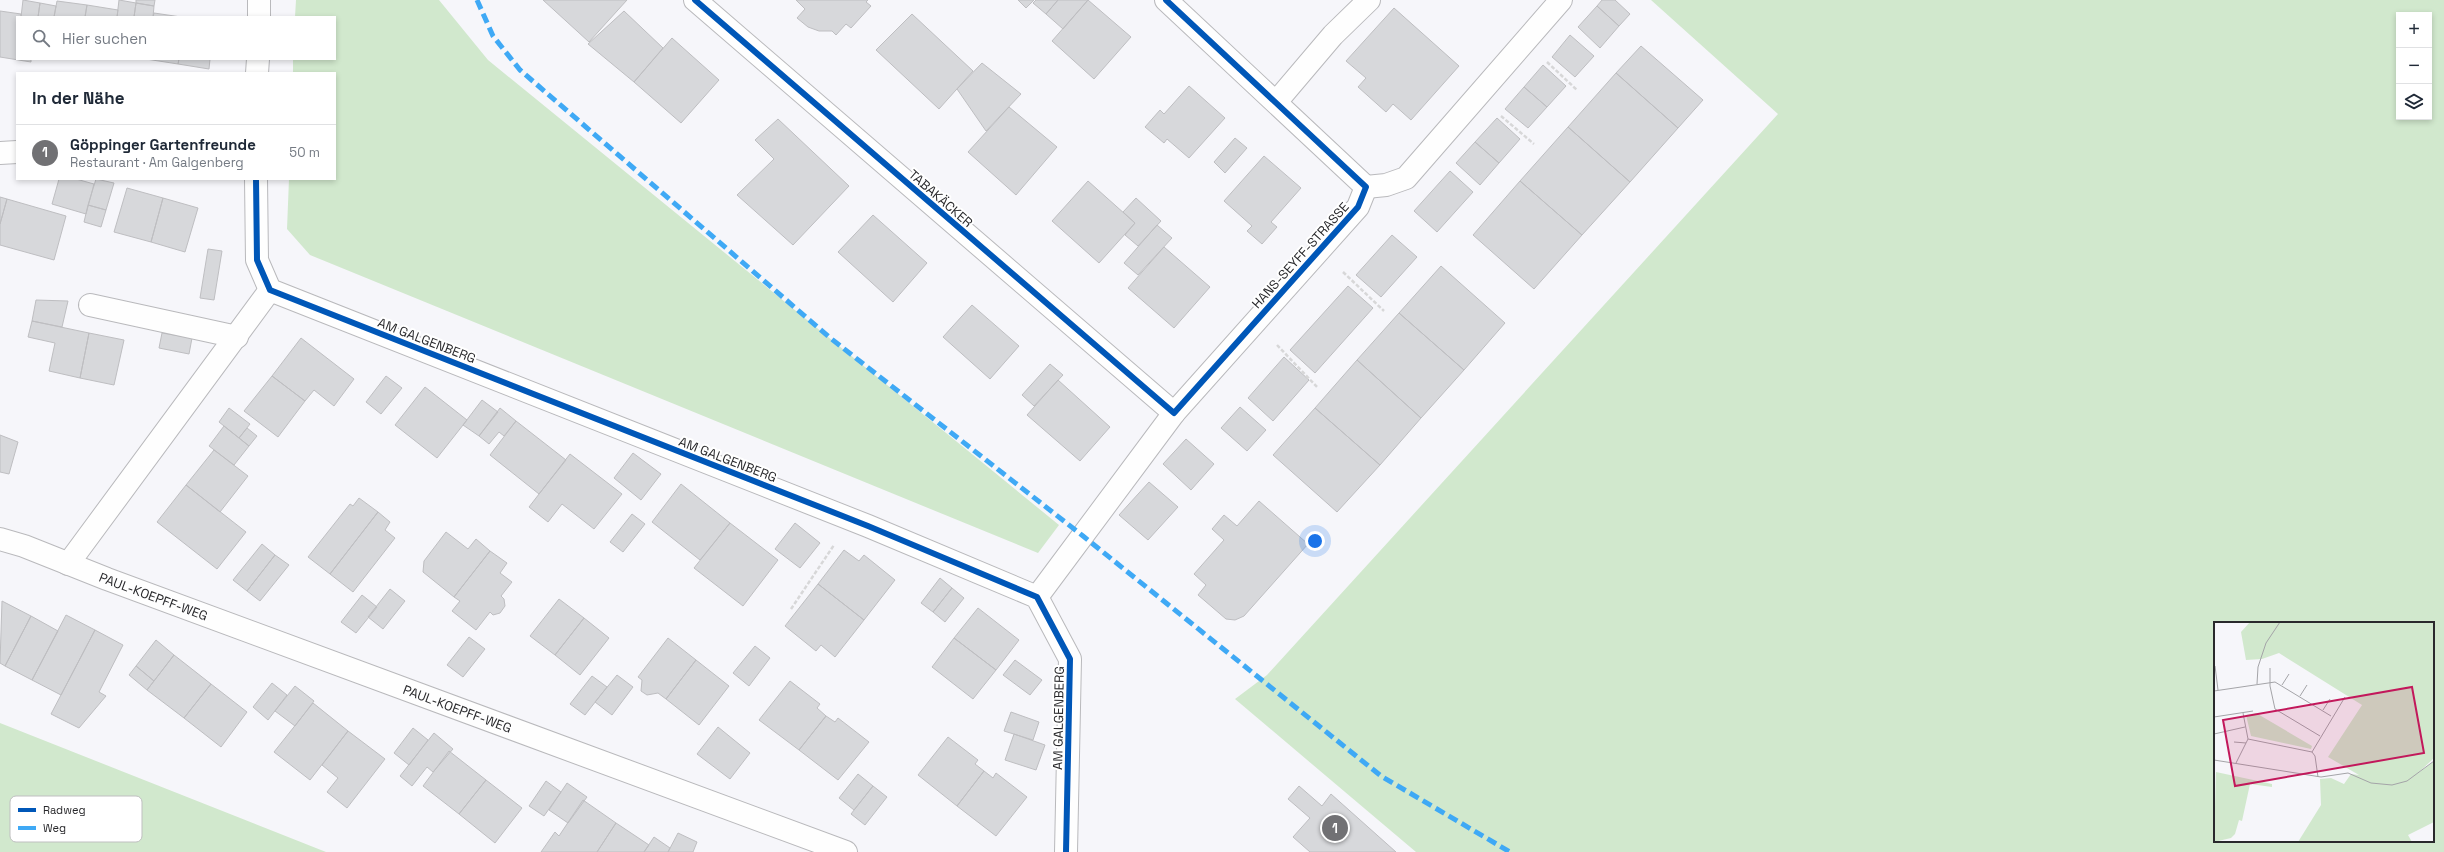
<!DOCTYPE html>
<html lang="de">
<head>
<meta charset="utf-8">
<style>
  body { margin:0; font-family:"Space Grotesk",sans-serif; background:#f6f6f7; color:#1f2937 }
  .controls { position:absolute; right:12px; top:12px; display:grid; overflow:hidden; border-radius:0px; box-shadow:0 2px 6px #0003 }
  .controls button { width:36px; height:36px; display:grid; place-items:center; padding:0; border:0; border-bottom:1px solid #e0e1e3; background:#fff; color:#1f2937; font:20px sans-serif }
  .you { position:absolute; left:1315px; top:541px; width:14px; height:14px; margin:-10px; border:3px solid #fff; border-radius:50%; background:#1a73e8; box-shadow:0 0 0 6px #1a73e833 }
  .badge { display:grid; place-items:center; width:26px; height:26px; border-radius:50%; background:#717174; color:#fff; font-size:13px; font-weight:700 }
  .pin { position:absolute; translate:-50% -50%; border:2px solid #fff; box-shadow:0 1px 4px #0006 }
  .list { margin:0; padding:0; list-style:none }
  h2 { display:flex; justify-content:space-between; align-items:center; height:52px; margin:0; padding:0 16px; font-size:17px }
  h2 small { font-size:13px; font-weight:400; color:#747a83 }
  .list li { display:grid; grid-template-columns:26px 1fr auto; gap:12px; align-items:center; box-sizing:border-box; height:56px; padding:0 16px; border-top:1px solid #e0e1e3 }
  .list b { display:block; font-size:15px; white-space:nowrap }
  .list p { margin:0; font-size:13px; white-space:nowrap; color:#747a83 }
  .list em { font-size:13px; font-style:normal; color:#747a83 }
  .icon { flex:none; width:22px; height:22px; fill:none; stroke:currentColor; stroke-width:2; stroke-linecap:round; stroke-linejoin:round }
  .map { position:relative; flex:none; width:2444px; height:852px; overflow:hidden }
  .search { position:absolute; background:#fff; box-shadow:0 2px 6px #0003; left:16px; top:16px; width:320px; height:44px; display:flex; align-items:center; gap:10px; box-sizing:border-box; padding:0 14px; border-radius:0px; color:#747a83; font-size:15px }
  .panel { position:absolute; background:#fff; box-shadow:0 2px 6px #0003; left:16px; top:72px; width:320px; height:108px; border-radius:0px }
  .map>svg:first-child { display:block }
  .green { fill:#d1e8cd; fill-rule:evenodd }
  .building { fill:#d7d8db; stroke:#bebec1 }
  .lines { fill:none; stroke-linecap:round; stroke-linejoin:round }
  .minor-casing { stroke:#b9b9bc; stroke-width:24 }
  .path { stroke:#d7d7d8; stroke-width:2.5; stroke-dasharray:4 2; stroke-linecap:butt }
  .minor { stroke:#fefefe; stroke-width:22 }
  .quiet { stroke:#3fa9f5; stroke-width:5; stroke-dasharray:10 5; stroke-linecap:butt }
  .cycleway-casing { stroke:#fff; stroke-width:8 }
  .cycleway { stroke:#0057b8; stroke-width:6 }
  .labels { text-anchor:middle; stroke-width:4; stroke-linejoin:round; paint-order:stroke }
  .street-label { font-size:13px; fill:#29292c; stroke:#fff }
  .inset-road { fill:none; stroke:#a4a4a8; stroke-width:1 }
  .view { fill:#c2185b; fill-opacity:0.15; stroke:#c2185b; stroke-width:2 }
  .inset-edge { fill:none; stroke:#29292c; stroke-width:2 }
  .key { fill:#fff; stroke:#bfbfc0; stroke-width:1 }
  .key-label { font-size:11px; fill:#29292c }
</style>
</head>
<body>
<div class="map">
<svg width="2444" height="852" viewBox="0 0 2444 852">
  <rect width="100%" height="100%" fill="#f6f6fa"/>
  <path class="green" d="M296,0H439L488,60L1059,525L1038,553L310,255L287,229L289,179H335V73H293V59H335V17H295Z
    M1651,0H2444V852H1416L1235,699L1267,675L1778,114ZM2399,15H2429V117H2399ZM2215,623H2433V841H2215Z
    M0,723L326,852H0Z"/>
  <path class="building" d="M23,0L40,3L38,17H21Z
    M119,0L136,3L134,17H117Z
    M136,0H155L154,6L136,3Z
    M543,0H627L589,42Z
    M868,0L866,2L871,6L851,28L846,24L836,35L832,31H819L808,27L797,18L805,9L796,0Z
    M1018,0H1034L1026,8Z
    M1036,0H1058L1046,14L1033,3Z
    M1058,0H1088L1063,29L1046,14Z
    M1088,0L1131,37L1094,79L1052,41Z
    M1602,0H1615L1630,14L1619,26L1597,6Z
    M57,1L87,5L85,17H54Z
    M40,3L56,6L54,17H38Z
    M136,3L154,6L153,17H134Z
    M87,5L118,10L117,17H85Z
    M1597,6L1619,26L1600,48L1578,27Z
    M1394,8L1459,66L1411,120L1393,104L1386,112L1358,87L1366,78L1346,61Z
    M0,11L21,14V17H17V59H31V62L0,57Z
    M624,11L663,48L634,82L588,44Z
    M154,13L181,17H153Z
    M912,14L973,71L939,109L876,50Z
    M1570,35L1594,56L1575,77L1552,57Z
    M672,38L719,80L681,123L634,82Z
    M1641,46L1703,100L1678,128L1616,73Z
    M146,59H179L178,64Z
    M179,59H210L209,69L178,64Z
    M982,63L1021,94L986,131L957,89Z
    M1543,65L1566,86L1547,107L1524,87Z
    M1616,73L1678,128L1630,182L1568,127Z
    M1189,86L1225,118L1189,158L1167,139L1164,143L1145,127L1160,110L1164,114Z
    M1524,87L1547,107L1528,128L1505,109Z
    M1009,107L1057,147L1016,195L968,152Z
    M1497,118L1520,139L1499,163L1475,142Z
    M778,119L849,186L793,245L737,195L774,159L755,140Z
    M1568,127L1630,182L1582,235L1520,181Z
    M1235,138L1247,148L1225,173L1214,162Z
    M1475,142L1499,163L1480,185L1456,163Z
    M1264,156L1301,188L1271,222L1277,227L1262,244L1247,231L1252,226L1224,201Z
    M1450,171L1473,192L1437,232L1414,211Z
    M59,179H76L94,184L86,214L52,204Z
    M96,179L114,183L106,210L88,205Z
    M1088,181L1135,223L1099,263L1052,221Z
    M1520,181L1582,235L1534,289L1473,235Z
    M127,188L163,198L151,242L114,232Z
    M0,197L7,199L0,224Z
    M163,198L198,208L185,252L151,242Z
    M1136,198L1161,221L1138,246L1125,235L1135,223L1123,212Z
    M7,199L66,216L54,260L0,245V224Z
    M88,205L106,210L101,227L84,222Z
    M873,215L927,263L893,302L838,252Z
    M1157,225L1172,238L1138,275L1124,263Z
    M1392,235L1417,257L1381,297L1356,275Z
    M1164,247L1210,287L1174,328L1128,288Z
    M208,249L222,251L214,300L200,298Z
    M1441,266L1505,323L1464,370L1399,313Z
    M1348,286L1373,308L1315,373L1290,350Z
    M36,300L68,301L62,327L32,321Z
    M972,305L1019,346L990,379L943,337Z
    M1399,313L1464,370L1421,418L1357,360Z
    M32,321L89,333L80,378L49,371L55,343L28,337Z
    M89,333L124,340L114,385L80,378Z
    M162,333L192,338L189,354L159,348Z
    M301,338L354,379L334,406L314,390L305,401L272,376Z
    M1284,357L1309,380L1273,421L1248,398Z
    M1357,360L1421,418L1380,465L1315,408Z
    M1050,364L1063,375L1034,406L1022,395Z
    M272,376L305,401L278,437L244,411Z
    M386,376L402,388L381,414L366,402Z
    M1058,380L1110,427L1080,461L1027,415Z
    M425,387L467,420L437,458L395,425Z
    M482,400L498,412L479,436L463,425Z
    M1240,407L1266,430L1247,451L1221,428Z
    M229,408L250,424L239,438L219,422Z
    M500,408L516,421L504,436L499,432L489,444L479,436Z
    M1315,408L1380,465L1337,512L1273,455Z
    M516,421L566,460L539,494L490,455Z
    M224,426L249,446L234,465L209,446Z
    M247,428L257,436L249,446L239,438Z
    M0,435L18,442L9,474L0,472Z
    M1186,439L1214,464L1191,490L1163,464Z
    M214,450L248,476L220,512L186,485Z
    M633,453L661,474L641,500L614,478Z
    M570,454L622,494L594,529L562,504L548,522L529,507Z
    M1149,482L1178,507L1148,540L1119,515Z
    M681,484L730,523L700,560L652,522Z
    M186,485L246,532L217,569L157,522Z
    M359,498L378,512L330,574L308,557L350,504L353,506Z
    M1259,501L1308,544L1244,616L1235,620L1226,619L1198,595L1206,585L1194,574L1224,540L1212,529L1224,515L1237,526Z
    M378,512L390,522L385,530L395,538L353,592L330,574Z
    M632,514L645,524L623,552L610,542Z
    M730,523L778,560L743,606L694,568Z
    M795,523L820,543L800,568L775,549Z
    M446,532L468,549L476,539L490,551L454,597L423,572L424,561Z
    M262,544L275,555L247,591L233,580Z
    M844,550L859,561L864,555L895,580L864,620L818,584Z
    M490,551L507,563L500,573L512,582L501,596L504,599L505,606L500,613L493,615L490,612L476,630L452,611L460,601L454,597Z
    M275,555L289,565L260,601L247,591Z
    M940,578L952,588L933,612L921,603Z
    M818,584L864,620L835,657L821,645L816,651L785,626Z
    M952,588L964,598L945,622L933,612Z
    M390,589L405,601L383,629L368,617Z
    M362,595L377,607L356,633L341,622Z
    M559,599L584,618L555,655L530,636Z
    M2,601L31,616L5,666L0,663Z
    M978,608L1019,640L996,670L954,638Z
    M66,615L95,630L61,695L32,680Z
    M31,616L58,631L32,680L5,666Z
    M584,618L609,638L580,675L555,655Z
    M95,630L123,645L99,692L106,696L79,728L51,714Z
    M469,637L485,649L463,677L447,665Z
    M668,638L696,660L666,699L658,693L647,695L641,691L642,680L638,677Z
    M954,638L996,670L973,699L932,667Z
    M156,640L174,655L154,681L136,666Z
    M755,646L770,658L749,686L733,673Z
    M174,655L211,684L184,718L147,690Z
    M696,660L729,686L699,725L666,699Z
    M1015,660L1042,680L1030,695L1003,675Z
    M136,666L154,681L147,690L129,675Z
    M617,675L633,687L612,715L595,702Z
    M592,676L607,687L585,715L570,704Z
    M790,681L820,704L817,708L826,716L799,750L759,720Z
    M272,683L287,695L268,720L253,707Z
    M211,684L247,712L221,747L184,718Z
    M295,686L314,701L295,726L275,711Z
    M313,703L348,731L310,780L274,752Z
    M1011,712L1039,722L1033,740L1004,731Z
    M826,716L835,722L838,718L869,742L838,780L799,750Z
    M718,727L750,753L730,779L697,754Z
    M413,728L428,740L409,765L394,753Z
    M348,731L385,759L347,808L327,792L338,778L322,765Z
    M434,733L453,749L433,772L427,767L412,786L400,776Z
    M1014,734L1045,745L1036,770L1005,760Z
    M948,737L978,760L975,764L984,771L957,806L918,775Z
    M449,751L486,780L459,814L423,786Z
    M984,771L993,778L996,773L1027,797L996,836L957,806Z
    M858,774L873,786L854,810L839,798Z
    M486,780L522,808L495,843L459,814Z
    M546,781L561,792L544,816L529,806Z
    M567,783L587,797L568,823L549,810Z
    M873,786L887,797L865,825L851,814Z
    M1299,786L1322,806L1331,794L1396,852H1310L1293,837L1310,818L1288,799Z
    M583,800L616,823L597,852H541L555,832L559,836Z
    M616,823L649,845L644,852H597Z
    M678,833L697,842L693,852H668Z
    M654,837L670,848L668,852H644Z"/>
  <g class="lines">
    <defs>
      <g id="minor">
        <path d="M695,0L1174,413"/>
        <path d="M1166,0L1366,187"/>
        <path d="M259,17V0"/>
        <path d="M257,73L258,59"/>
        <path d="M1277,101L1333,35L1369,0"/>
        <path d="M0,153L17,152"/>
        <path d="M256,179L257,260L270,290L868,526L1037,597L1070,659L1066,852"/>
        <path d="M1366,187L1386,185L1406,178L1561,0"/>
        <path d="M90,305L237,337"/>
        <path id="s1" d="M0,539L24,546L107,579L846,852"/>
        <path d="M68,564L270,290"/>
        <path d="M1037,597L1174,413L1358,207L1366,187"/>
      </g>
    </defs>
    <use href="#minor" class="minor-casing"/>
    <path class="path" d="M1547,62L1577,90
      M1501,116L1534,144
      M1343,272L1384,311
      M1277,345L1318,388
      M791,609L834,545"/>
    <use href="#minor" class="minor"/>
    <path class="quiet" d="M477,0L493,36L520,70L829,337L1083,536L1381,776L1510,852"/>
    <defs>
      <path id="cycleway" d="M695,0L1174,413L1358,207L1366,187L1166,0
        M256,179L257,260L270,290L868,526L1037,597L1070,659L1066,852"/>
    </defs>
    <use href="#cycleway" class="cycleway-casing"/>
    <use href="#cycleway" class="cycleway"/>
  </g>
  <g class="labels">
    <g class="street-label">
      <text transform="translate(941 198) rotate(41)" y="5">TABAKÄCKER</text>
      <text transform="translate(1300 255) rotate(-48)" y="5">HANS-SEYFF-STRASSE</text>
      <text transform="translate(427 340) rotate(21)" y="5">AM GALGENBERG</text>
      <text transform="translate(728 459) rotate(21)" y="5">AM GALGENBERG</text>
      <text dy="5" stroke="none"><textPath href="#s1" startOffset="164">PAUL-KOEPFF-WEG</textPath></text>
      <text dy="5" stroke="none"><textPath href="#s1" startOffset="488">PAUL-KOEPFF-WEG</textPath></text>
      <text transform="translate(1058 718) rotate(-89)" y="5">AM GALGENBERG</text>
    </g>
  </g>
  <g transform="translate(2214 622)">
    <rect width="220" height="220" fill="#f6f6fa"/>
    <path d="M36,0H220V136L203,152L220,139V200L194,213L198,220H84L107,183L106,157L117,156L130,162L137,152L145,153L114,135L148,83L65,31L48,37L32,38L27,10ZM42,91L98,124L97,127L37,114L32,93ZM2,150L58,162V165L36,162L28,199L25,198L21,212L17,216L0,220Z" fill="#d1e8cd"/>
    <path class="inset-road" d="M1,44L4,68M56,46V64L61,87L106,114M43,62L44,45L52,21L66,0M68,63L75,52M0,69L61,60L117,94M86,74L93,63M109,88L116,77M29,91L34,117M0,95L39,89M0,112L31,105M34,117L98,130L101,134L104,155M20,120L32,121M98,130L131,75M0,138L107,155L134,151L157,161L178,163L193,159L220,139M22,141L34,117"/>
    <path class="view" d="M198,65L210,131L21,164L9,98Z"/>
    <rect width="220" height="220" class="inset-edge"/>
  </g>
  <rect x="10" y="796" width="132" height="46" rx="6" class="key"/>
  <rect x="18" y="808" width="18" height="4" fill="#0057b8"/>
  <rect x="18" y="826" width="18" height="4" fill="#3fa9f5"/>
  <g class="key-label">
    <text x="43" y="814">Radweg</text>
    <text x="43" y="832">Weg</text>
  </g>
</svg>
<div class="controls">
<button>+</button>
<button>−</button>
<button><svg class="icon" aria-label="layers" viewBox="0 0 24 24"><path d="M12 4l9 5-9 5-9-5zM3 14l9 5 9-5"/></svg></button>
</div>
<div class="you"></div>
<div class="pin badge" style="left:1335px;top:828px">1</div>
<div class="search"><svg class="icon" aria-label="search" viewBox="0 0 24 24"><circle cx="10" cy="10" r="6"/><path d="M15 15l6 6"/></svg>Hier suchen</div>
<section class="panel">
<h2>In der Nähe<small></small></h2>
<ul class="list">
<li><span class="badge">1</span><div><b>Göppinger Gartenfreunde</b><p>Restaurant · Am Galgenberg</p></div><em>50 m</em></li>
</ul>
</section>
</div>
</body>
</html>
